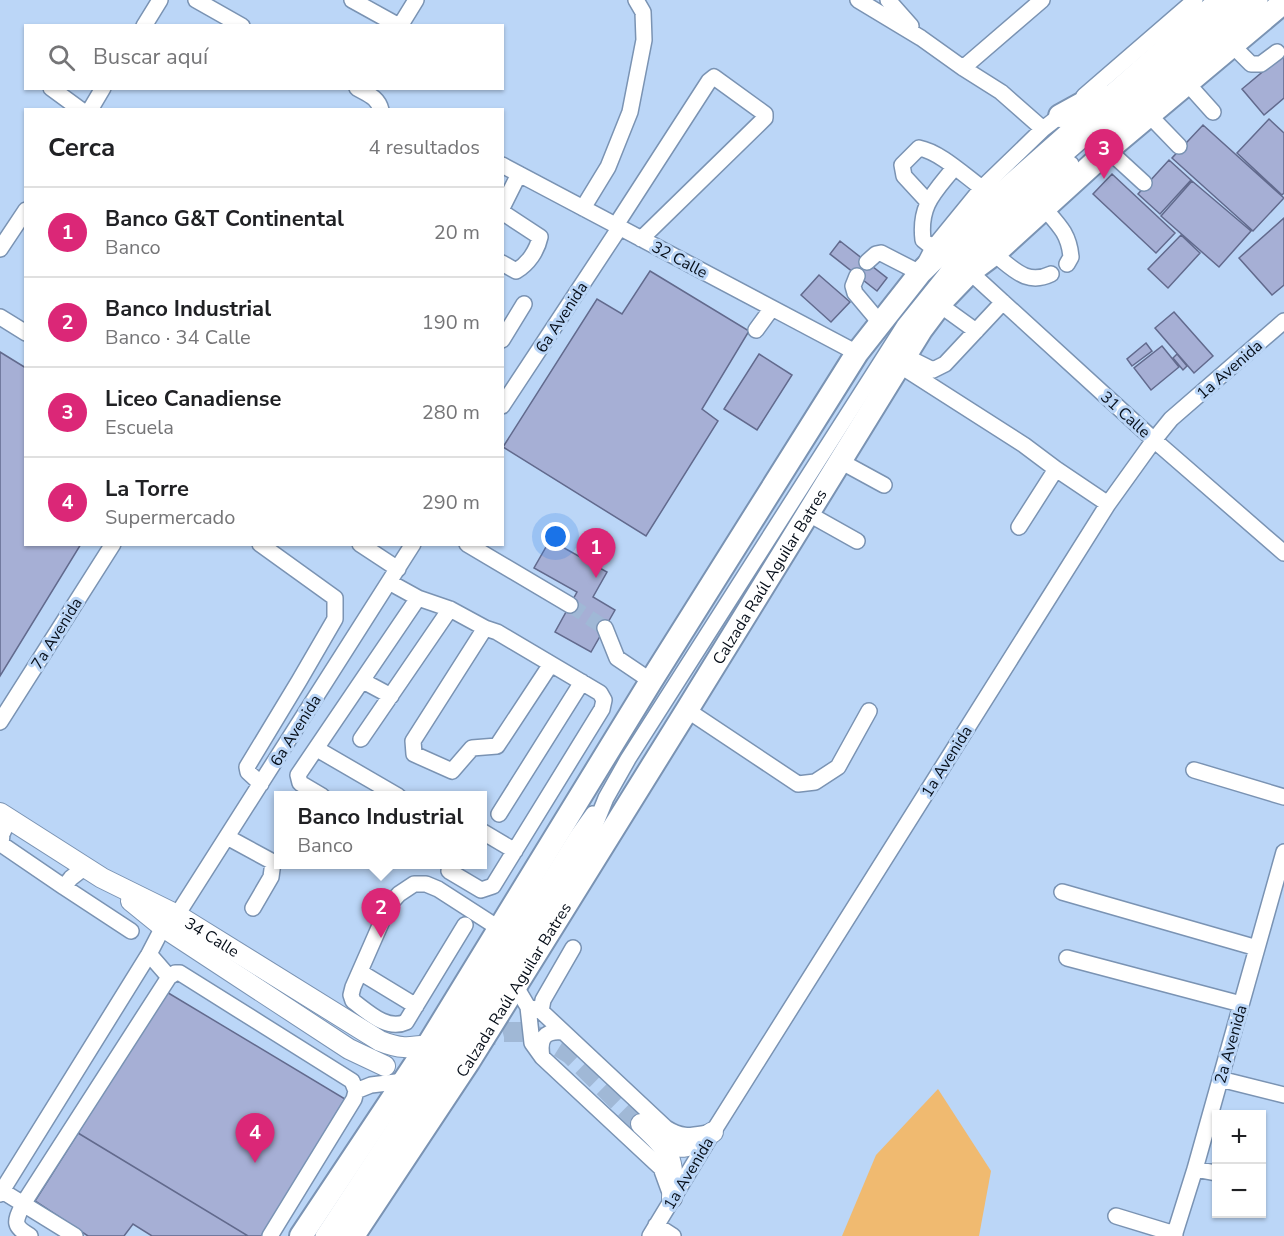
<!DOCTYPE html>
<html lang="es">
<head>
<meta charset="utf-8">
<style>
  body { margin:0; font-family:"Nunito Sans",sans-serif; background:#f6f6f6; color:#202124 }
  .controls { position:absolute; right:18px; bottom:18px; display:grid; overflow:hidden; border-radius:0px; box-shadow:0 2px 4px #0004 }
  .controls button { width:54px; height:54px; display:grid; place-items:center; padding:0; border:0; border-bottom:2px solid #e0e0e0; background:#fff; color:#202124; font:30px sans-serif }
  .you { position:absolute; left:556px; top:537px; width:21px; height:21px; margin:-15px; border:4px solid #fff; border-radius:50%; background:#1a73e8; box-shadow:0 0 0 9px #1a73e833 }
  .badge { display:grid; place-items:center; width:39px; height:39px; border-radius:50%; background:#db2777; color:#fff; font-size:20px; font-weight:700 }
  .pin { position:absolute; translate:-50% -50px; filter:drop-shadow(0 2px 3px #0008) }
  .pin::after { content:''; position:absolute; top:32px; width:21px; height:18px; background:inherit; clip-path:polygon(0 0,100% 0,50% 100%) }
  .popup { position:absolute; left:274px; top:791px; width:213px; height:78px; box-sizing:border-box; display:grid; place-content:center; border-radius:0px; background:#fff; filter:drop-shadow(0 2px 4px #0005); font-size:20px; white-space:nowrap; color:#757577 }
  .popup b { font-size:22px; color:#202124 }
  .popup::after { content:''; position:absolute; left:50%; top:100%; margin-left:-12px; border:12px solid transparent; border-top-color:#fff }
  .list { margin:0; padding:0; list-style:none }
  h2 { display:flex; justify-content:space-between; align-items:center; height:78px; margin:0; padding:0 24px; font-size:26px }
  h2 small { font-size:20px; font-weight:400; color:#757577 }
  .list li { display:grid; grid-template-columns:39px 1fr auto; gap:18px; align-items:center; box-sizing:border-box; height:90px; padding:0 24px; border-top:2px solid #e0e0e0 }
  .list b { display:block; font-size:22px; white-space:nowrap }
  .list p { margin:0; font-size:20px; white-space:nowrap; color:#757577 }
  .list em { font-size:20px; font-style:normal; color:#757577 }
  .icon { flex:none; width:33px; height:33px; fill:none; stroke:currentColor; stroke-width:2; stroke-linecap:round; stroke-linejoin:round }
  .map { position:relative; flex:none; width:1284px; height:1236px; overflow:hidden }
  .search { position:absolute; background:#fff; box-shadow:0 2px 4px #0004; left:24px; top:24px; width:480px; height:66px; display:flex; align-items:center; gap:15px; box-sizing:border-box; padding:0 21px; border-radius:0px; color:#757577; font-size:22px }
  .panel { position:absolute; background:#fff; box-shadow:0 2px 4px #0004; left:24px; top:108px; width:480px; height:438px; border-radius:0px }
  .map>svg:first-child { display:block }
  .green { fill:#f0ba70 }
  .building { fill:#a6afd5; stroke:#626a8d; stroke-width:1.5 }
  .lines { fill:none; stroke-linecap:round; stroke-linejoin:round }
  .minor-tunnel { stroke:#a0b8d6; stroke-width:15; stroke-dasharray:15 8; stroke-linecap:butt }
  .major-tunnel { stroke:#a0b8d6; stroke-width:20; stroke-dasharray:20 10; stroke-linecap:butt }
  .minor-casing { stroke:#7a93b3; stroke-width:18 }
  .major-casing { stroke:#7a93b3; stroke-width:22 }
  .highway-casing { stroke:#7a93b3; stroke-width:26 }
  .minor { stroke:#fff; stroke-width:15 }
  .major { stroke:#fff; stroke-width:20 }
  .highway { stroke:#fff; stroke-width:22 }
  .labels { text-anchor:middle; stroke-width:6; stroke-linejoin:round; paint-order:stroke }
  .street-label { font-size:16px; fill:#060e19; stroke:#bbd6f7 }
</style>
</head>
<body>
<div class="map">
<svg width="1284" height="1236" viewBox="0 0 1284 1236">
  <rect width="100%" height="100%" fill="#bbd6f7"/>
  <path class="green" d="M938,1089L991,1171L979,1236H842L876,1155Z"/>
  <path class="building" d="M1284,54V98L1264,115L1242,89Z
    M1269,119L1284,133V193L1282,195L1237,153Z
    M1203,125L1284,198L1253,231L1172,158Z
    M1169,160L1191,180L1160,214L1138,194Z
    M1112,174L1175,233L1156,253L1093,194Z
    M1192,181L1251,231L1219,267L1161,216Z
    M1284,218V285L1272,295L1239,258Z
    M1181,235L1200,253L1168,288L1148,269Z
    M840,241L887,278L877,291L830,254Z
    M650,271L749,331L702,409L718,421L646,536L503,447L597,299L622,314Z
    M819,275L850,302L831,322L801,295Z
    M1174,312L1213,356L1194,373L1155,328Z
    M1146,343L1152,351L1132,366L1127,359Z
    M1162,346L1179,367L1151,390L1134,368Z
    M0,352L26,368V544H81L0,676Z
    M759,354L792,375L757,430L724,409Z
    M1177,354L1187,366L1183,370L1173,358Z
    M550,540L607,572L593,597L615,610L591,652L555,632L577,592L534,568Z
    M165,991L345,1099L262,1236H248L78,1133Z
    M78,1133L248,1236H152L133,1224L124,1236H88L35,1201Z"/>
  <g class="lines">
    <path class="minor-tunnel" d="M570,605L605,628"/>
    <path class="major-tunnel" d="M476,1045L489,1036L504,1032H523L546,1039L570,1054L641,1124"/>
    <defs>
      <path id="minor" d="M196,0L242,26
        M352,0L399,26
        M858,0L921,38L963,68L1001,92L1043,129
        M888,0L911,26
        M144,26L160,0
        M400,26L416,0
        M1232,45L1251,64H1261L1277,52
        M963,68L1042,0
        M1187,83L1213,112
        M51,88L81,110
        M357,88C367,94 378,97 381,110
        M1084,96L1195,0
        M90,110L103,88
        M1149,115L1179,146
        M1094,144L1260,0
        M1108,150L1144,183
        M502,165L857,353
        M928,202L904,176L902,165L919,148C940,152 964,175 982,188
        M502,208L519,174
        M583,208L608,167L630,112L644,40L643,12L636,0
        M1044,208C1059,225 1069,234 1071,257L1067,264
        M502,212L540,237C537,251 528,264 516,271L502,263
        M616,225L709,81L714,77L765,114V118L641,239
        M933,248L923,240C919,205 934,193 954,168
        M0,249L26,210
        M994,254C1013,268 1026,286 1051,274
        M867,262L876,254L881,253L920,273L933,248L982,188L1043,129L1066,111
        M957,265L976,251L1071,164
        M970,272L1154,440L1284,553
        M857,276L853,286L855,293L881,324
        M940,305L976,331
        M0,317L26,333
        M756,330L772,308
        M502,340L524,304
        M905,356L933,370L945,364L1003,302
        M899,365L1024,445L1056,469L1108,504
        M502,406L620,227
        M840,461L884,485
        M807,513L857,541
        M1019,527L1056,469
        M260,544L335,598V619L299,681L247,767L248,772L261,784
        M360,544L398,569
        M467,544L570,605
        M389,582L418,598L450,609L485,628L497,632L600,693L604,700L602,709L493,886L481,890L449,871
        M485,628L413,741L414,754L452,771L472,748L497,746L551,664
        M605,628L617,658L651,681
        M363,681L391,696
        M687,710L798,784L815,782L838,767L869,711
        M0,722L113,544
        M361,739L450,609
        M317,749L398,796
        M1194,770L1284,797
        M322,796L300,783L298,775L418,598
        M499,814L582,682
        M9,819L2,834L1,844L64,887L71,878L85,867
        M483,832L515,851
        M227,837L273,862L271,877L253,908
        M64,887L131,931
        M1062,892L1257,948
        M177,915L413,544
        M465,925L406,1022C387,1031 368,1012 353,1001L351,995L353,987L389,905L399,894L414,884H426L438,889L500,929
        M149,954L169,977
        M1067,958L1241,1004
        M360,972L416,1006
        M515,985L528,1007L532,1043L542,1057L661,1168L669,1190
        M528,1007L541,1011L666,1128C682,1138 689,1136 707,1133
        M541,1011L543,1000L573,948
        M542,1057C539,1040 543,1030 563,1032
        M1220,1079L1284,1095
        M356,1091L371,1085L404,1081
        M1195,1169L1216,1173
        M2,1191L75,1236
        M0,1194L149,954L163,927
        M1116,1216L1175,1234
        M656,1225L673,1236
        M30,1236C12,1225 15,1222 23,1204L169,977L175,973H180L352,1081L356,1091L354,1099L270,1236
        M323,1236L423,1084L578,835L593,814
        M336,1236L409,1129L488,1003L589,840L606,798L628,759L904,326L945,275L970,238L1243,0
        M650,1236L713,1132L1108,504L1154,440L1171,419L1284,321
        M1174,1236L1195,1169L1284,852"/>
      <g id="major">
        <path id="s1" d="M0,813L102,878L177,915L380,1041C400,1049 408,1048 428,1045"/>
        <path d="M131,901L163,927L349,1049L385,1066"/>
        <path d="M641,1124C671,1152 674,1157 672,1198"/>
        <path d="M660,1141C683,1153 693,1145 713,1132"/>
      </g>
      <g id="highway">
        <path d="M1060,116L1100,94"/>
        <path d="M301,1236L428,1045L651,681L857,353L920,273L991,203L1221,0"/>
        <path id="s2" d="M353,1236L469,1061L687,710L921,330L945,298L970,272L994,254L1117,142L1284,2"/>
      </g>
    </defs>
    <use href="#minor" class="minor-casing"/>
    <use href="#major" class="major-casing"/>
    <use href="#highway" class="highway-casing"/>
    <use href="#minor" class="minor"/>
    <use href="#major" class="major"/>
    <use href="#highway" class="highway"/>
  </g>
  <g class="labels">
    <g class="street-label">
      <text transform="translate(680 259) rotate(28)" y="6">32 Calle</text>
      <text transform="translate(561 317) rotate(-57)" y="6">6a Avenida</text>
      <text transform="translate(1229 369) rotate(-41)" y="6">1a Avenida</text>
      <text transform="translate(1126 414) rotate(42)" y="6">31 Calle</text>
      <text dy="6" stroke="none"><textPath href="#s2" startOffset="780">Calzada Raúl Aguilar Batres</textPath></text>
      <text transform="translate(56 633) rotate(-58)" y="6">7a Avenida</text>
      <text transform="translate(295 730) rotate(-58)" y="6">6a Avenida</text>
      <text transform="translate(946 761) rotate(-58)" y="6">1a Avenida</text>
      <text dy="6" stroke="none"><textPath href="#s1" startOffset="246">34 Calle</textPath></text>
      <text dy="6" stroke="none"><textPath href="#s2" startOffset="294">Calzada Raúl Aguilar Batres</textPath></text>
      <text transform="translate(1230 1044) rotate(-74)" y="6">2a Avenida</text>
      <text transform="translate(688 1173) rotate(-59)" y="6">1a Avenida</text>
    </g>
  </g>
</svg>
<div class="controls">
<button>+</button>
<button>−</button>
</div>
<div class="you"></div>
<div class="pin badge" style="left:596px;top:578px">1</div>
<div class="pin badge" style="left:381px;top:938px">2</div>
<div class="popup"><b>Banco Industrial</b>Banco</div>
<div class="pin badge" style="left:1104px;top:179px">3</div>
<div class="pin badge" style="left:255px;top:1163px">4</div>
<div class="search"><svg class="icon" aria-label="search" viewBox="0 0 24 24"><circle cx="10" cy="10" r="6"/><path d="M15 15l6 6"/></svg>Buscar aquí</div>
<section class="panel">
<h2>Cerca<small>4 resultados</small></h2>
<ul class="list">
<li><span class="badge">1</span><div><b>Banco G&amp;T Continental</b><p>Banco</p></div><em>20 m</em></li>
<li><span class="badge">2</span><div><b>Banco Industrial</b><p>Banco · 34 Calle</p></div><em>190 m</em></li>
<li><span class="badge">3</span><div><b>Liceo Canadiense</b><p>Escuela</p></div><em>280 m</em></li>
<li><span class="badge">4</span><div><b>La Torre</b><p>Supermercado</p></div><em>290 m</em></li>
</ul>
</section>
</div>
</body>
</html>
